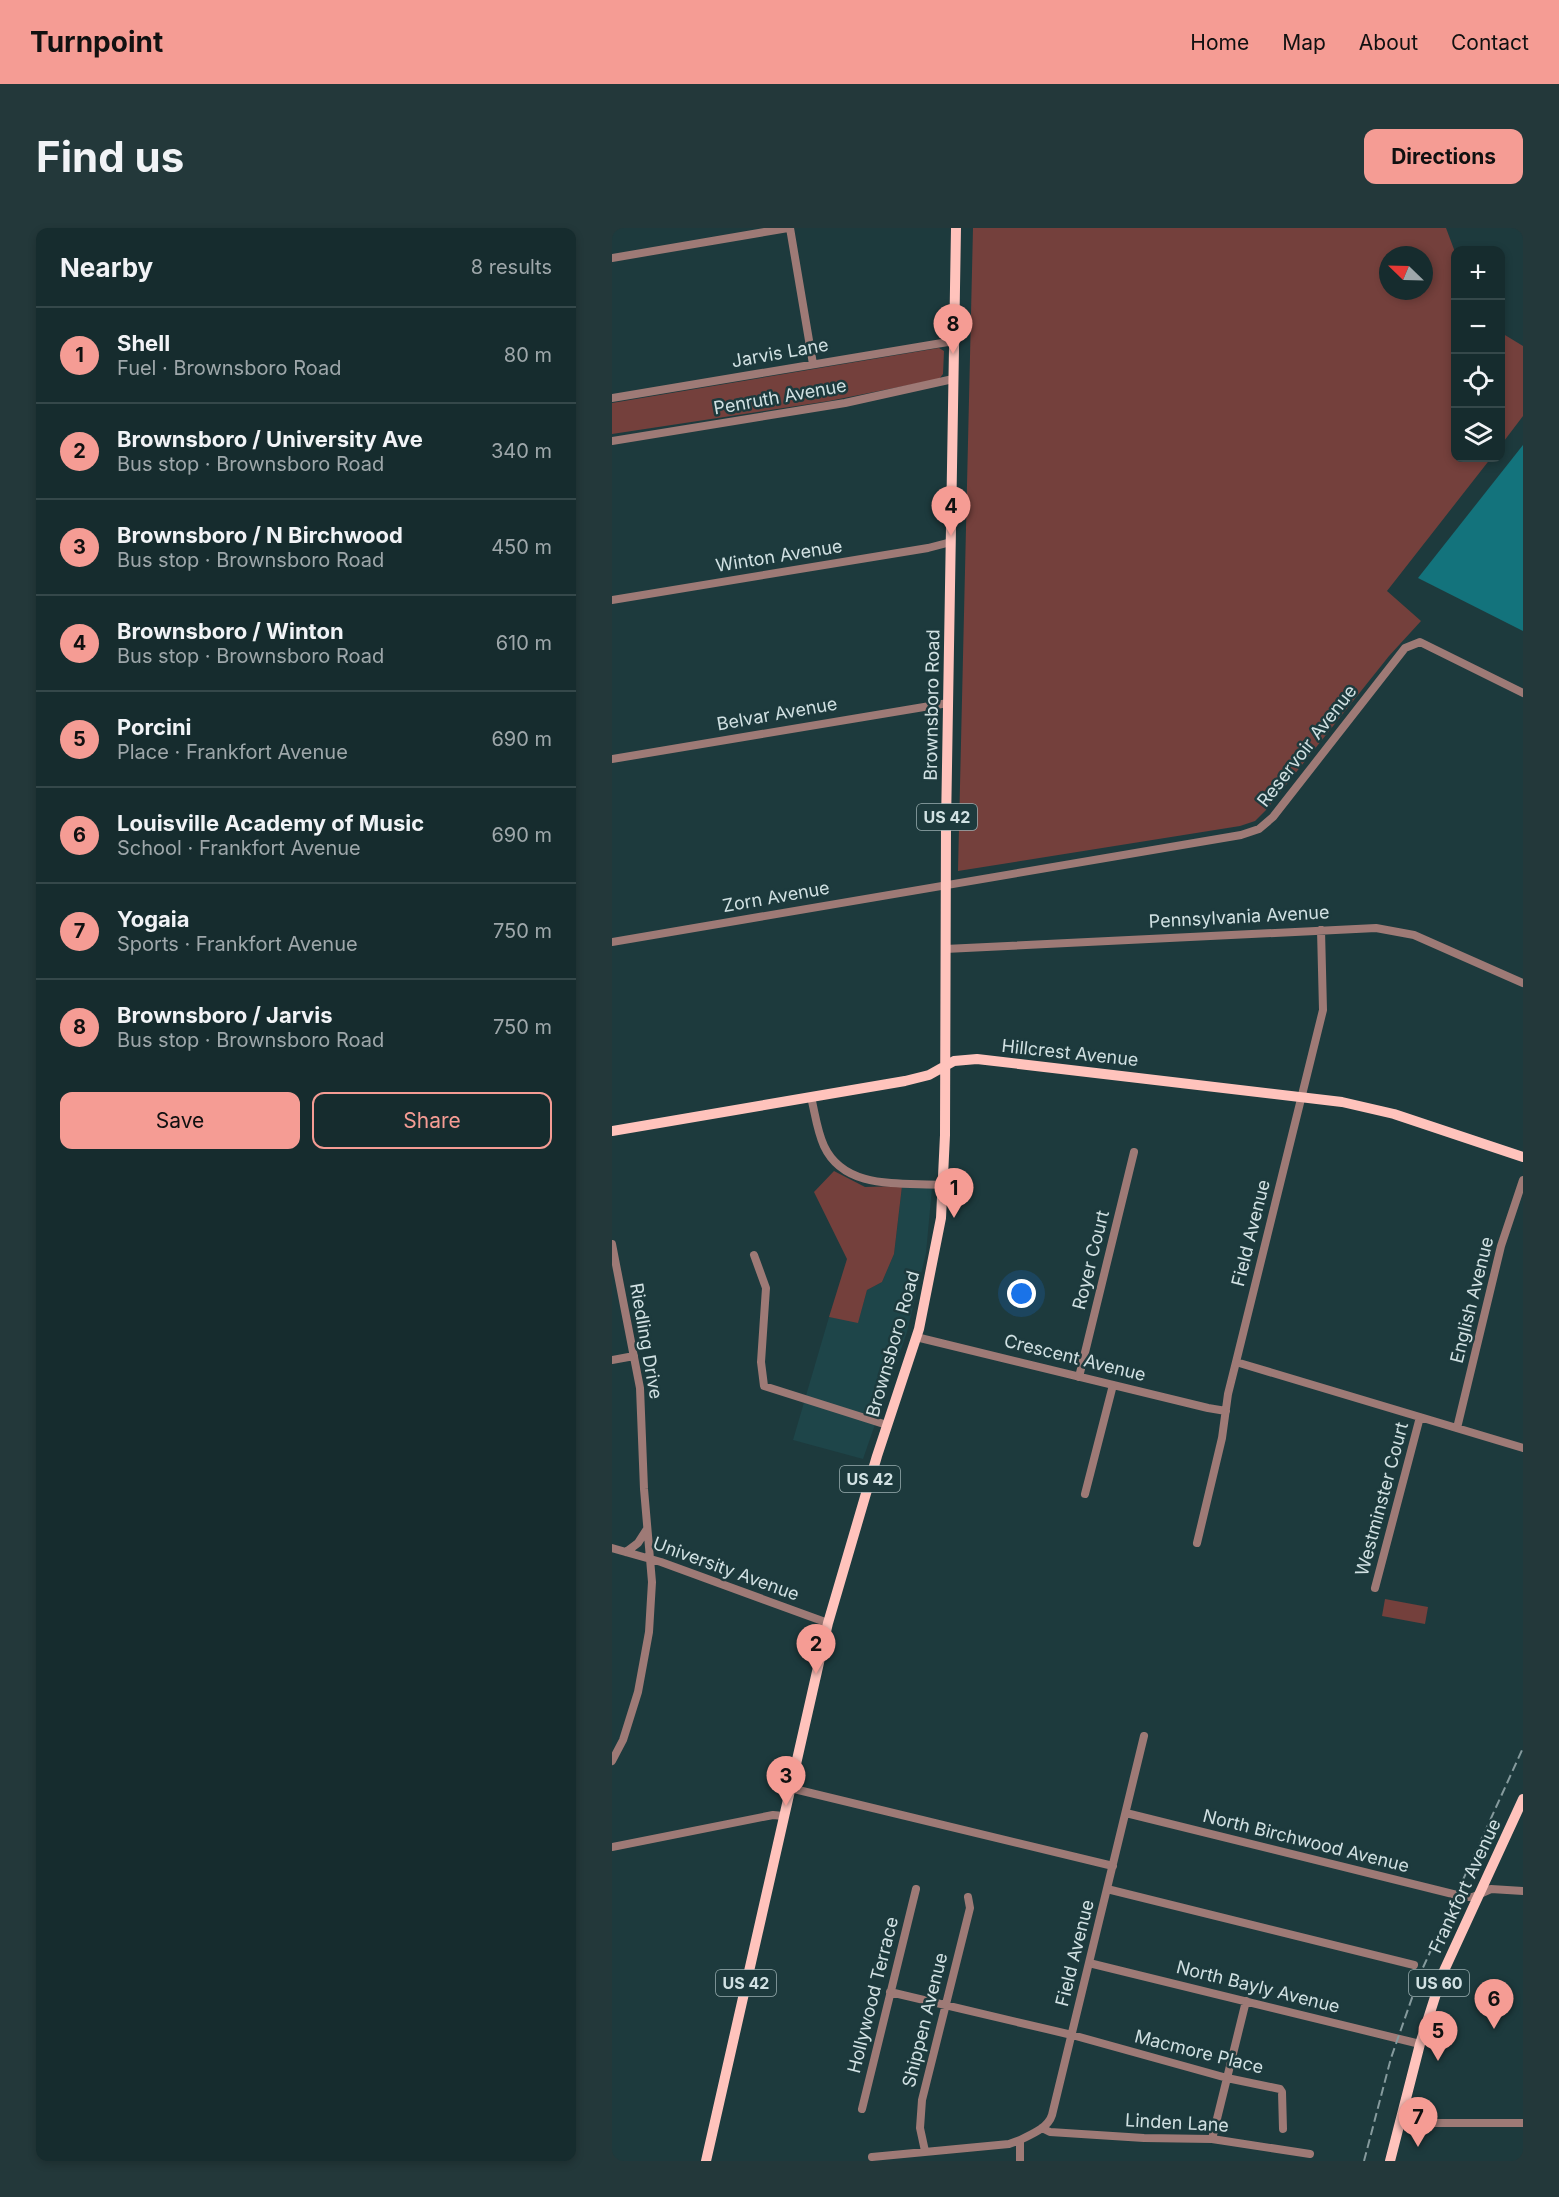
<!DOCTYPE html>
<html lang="en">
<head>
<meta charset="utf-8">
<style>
  body { margin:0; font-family:Inter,sans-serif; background:#23383a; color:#f1f3f6 }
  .controls { position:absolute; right:18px; top:18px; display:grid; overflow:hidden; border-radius:12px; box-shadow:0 3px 9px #0003 }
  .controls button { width:54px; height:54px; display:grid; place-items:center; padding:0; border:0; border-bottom:2px solid #35484a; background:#162c2e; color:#f1f3f6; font:30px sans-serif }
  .compass { position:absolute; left:767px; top:18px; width:54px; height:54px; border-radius:50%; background:#162c2e; box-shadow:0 3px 9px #0003; rotate:293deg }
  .you { position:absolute; left:410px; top:1066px; width:21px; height:21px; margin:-15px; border:4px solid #fff; border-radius:50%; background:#1a73e8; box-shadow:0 0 0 9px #1a73e833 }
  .badge { display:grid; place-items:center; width:39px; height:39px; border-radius:50%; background:#f59c94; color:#111; font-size:20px; font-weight:700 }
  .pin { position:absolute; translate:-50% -50px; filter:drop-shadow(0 2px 3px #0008) }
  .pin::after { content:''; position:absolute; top:32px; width:21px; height:18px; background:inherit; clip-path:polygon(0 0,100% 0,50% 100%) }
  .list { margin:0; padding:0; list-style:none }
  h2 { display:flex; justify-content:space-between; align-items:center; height:78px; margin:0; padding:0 24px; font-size:26px }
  h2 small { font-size:20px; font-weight:400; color:#9ea7aa }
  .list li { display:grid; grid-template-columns:39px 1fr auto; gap:18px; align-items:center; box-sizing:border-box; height:96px; padding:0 24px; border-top:2px solid #35484a }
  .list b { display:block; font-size:22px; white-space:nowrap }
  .list p { margin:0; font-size:20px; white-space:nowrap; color:#9ea7aa }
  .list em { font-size:20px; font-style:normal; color:#9ea7aa }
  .actions { display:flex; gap:12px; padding:18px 24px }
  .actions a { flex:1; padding:14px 0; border:2px solid #f59c94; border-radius:12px; text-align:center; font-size:21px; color:#f59c94 }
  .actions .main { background:#f59c94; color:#111 }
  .icon { flex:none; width:33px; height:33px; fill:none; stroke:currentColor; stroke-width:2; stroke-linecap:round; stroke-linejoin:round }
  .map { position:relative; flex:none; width:911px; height:1933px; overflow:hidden; border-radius:12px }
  header { display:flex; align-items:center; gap:36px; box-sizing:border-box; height:84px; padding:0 30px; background:#f59c94; color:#111 }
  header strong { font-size:28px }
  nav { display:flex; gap:33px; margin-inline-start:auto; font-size:21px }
  .intro { display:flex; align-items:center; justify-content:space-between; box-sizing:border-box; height:144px; padding:0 36px }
  h1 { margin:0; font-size:42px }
  .button { padding:15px 27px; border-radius:12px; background:#f59c94; color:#111; font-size:21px; font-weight:700 }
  main { display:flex; gap:36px; padding:0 36px }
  aside { flex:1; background:#162c2e; border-radius:12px; box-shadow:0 3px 9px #0003 }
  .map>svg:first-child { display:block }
  .built { fill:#1e4549 }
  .green { fill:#74403c; fill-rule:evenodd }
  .water { fill:#13737c }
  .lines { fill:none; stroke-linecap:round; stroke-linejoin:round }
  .minor { stroke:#9e7a76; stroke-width:8 }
  .major { stroke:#ffc3bc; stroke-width:10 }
  .rail { stroke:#859a9d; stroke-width:2; stroke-dasharray:9 4.5; stroke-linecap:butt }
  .labels { text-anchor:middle; stroke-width:5; stroke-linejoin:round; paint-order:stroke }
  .shield { fill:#1d3a3d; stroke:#9bafb1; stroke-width:1.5 }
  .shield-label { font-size:16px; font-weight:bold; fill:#d1e1e3 }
  .street-label { font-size:18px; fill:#d1e1e3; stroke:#1d3a3d }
</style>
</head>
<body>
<header>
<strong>Turnpoint</strong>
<nav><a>Home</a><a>Map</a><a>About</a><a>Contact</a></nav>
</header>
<div class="intro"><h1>Find us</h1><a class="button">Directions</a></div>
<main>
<aside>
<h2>Nearby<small>8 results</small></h2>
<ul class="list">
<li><span class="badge">1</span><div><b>Shell</b><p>Fuel · Brownsboro Road</p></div><em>80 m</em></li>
<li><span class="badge">2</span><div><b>Brownsboro / University Ave</b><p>Bus stop · Brownsboro Road</p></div><em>340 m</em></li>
<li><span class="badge">3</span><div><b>Brownsboro / N Birchwood</b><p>Bus stop · Brownsboro Road</p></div><em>450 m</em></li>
<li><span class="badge">4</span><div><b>Brownsboro / Winton</b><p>Bus stop · Brownsboro Road</p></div><em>610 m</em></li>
<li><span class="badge">5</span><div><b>Porcini</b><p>Place · Frankfort Avenue</p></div><em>690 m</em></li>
<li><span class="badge">6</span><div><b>Louisville Academy of Music</b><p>School · Frankfort Avenue</p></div><em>690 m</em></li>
<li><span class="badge">7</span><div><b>Yogaia</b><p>Sports · Frankfort Avenue</p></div><em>750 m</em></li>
<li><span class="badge">8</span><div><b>Brownsboro / Jarvis</b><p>Bus stop · Brownsboro Road</p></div><em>750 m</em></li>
</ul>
<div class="actions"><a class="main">Save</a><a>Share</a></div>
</aside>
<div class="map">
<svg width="911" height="1933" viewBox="0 0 911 1933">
  <rect width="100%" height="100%" fill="#1d3a3d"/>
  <path class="built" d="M290,958L320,960L314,1025L295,1104L251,1231L181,1212L217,1089L246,1094L255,1062L270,1054L282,1026Z"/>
  <path class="green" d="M361,0H834L843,24V230H879L775,363L809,393L777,428L654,582L643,593L628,598L346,643ZM776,27H812V63H776Z
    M888,104L911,118V188L889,217Z
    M327,120L332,123L331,146L327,151L217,173L0,206V175Z
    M222,943L253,959L290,958L282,1026L270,1054L255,1062L246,1095L217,1089L235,1031L202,964Z
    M773,1371L816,1379L813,1396L770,1388Z"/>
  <path class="water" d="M911,217V403L806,350Z"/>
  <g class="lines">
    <path class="minor" d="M178,0L201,136
      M0,30L176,0
      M0,170L342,113
      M0,213L233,175L341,151
      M0,372L316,320L339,314
      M0,531L336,475
      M0,714L629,607L647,601L661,589L793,420L808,414L911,465
      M333,721L764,700L802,707L911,755
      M199,869C203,885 205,903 212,918C233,963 290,954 331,957
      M0,1016L28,1160L32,1261L40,1354L37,1404L26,1464L11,1512L0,1533
      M142,1027L154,1060L149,1134L152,1158L275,1197
      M304,1109L596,1180L614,1183
      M0,1132L22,1128
      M624,1134L911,1220
      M467,1149L522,924
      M845,1200L889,1018L911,952
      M473,1266L501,1157
      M585,1315L610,1210L616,1166L624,1134L711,782L709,702
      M0,1320L49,1334L216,1395
      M14,1324L26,1315L35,1301
      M763,1360L808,1189
      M178,1560L501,1638
      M514,1585L853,1669H861L879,1661L911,1663
      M0,1619L161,1587L172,1588
      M495,1661L802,1737
      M477,1735L808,1816
      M278,1764L460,1807L615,1850L668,1861L670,1864L671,1901
      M250,1881L304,1661
      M787,1895H911
      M430,1900L438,1904L532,1910L600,1911L698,1926
      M600,1911L634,1773
      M313,1923L308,1900L310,1872L358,1680L356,1669
      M260,1929L397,1916L408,1912
      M408,1933V1912C420,1906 436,1900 440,1887L532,1508"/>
    <path class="major" d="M0,903L293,853L317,847L342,833L365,831L730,874L782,886L911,929
      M94,1933L216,1395L265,1228L307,1101L329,990L333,907L334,598L344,0
      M778,1933L808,1816L830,1747L911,1571"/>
    <path class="rail" d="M752,1933L779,1830L809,1744L911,1520"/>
  </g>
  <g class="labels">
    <g class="shield">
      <rect x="305" y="576" width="60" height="26" rx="4.5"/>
      <rect x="228" y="1238" width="60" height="26" rx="4.5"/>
      <rect x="104" y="1742" width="60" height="26" rx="4.5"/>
      <rect x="797" y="1742" width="60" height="26" rx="4.5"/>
    </g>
    <g class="shield-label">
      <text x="335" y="595">US 42</text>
      <text x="258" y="1257">US 42</text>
      <text x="134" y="1761">US 42</text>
      <text x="827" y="1761">US 60</text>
    </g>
    <g class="street-label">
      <text transform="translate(168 125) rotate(-10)" y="6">Jarvis Lane</text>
      <text transform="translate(168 169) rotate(-10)" y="6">Penruth Avenue</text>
      <text transform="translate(167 328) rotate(-9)" y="6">Winton Avenue</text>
      <text transform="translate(320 477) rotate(-89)" y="6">Brownsboro Road</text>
      <text transform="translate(165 486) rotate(-10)" y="6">Belvar Avenue</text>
      <text transform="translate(695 518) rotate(-52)" y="6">Reservoir Avenue</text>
      <text transform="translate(164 669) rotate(-10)" y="6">Zorn Avenue</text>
      <text transform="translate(627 689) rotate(-3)" y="6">Pennsylvania Avenue</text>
      <text transform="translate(458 825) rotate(6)" y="6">Hillcrest Avenue</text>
      <text transform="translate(639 1005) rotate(-76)" y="6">Field Avenue</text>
      <text transform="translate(479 1032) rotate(-76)" y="6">Royer Court</text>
      <text transform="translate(860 1072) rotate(-76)" y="6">English Avenue</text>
      <text transform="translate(34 1113) rotate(80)" y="6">Riedling Drive</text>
      <text transform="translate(281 1116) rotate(-74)" y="6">Brownsboro Road</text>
      <text transform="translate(463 1130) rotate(14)" y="6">Crescent Avenue</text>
      <text transform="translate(770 1271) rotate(-75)" y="6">Westminster Court</text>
      <text transform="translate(114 1341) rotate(20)" y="6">University Avenue</text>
      <text transform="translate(694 1613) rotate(14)" y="6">North Birchwood Avenue</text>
      <text transform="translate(853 1658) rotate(-65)" y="6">Frankfort Avenue</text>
      <text transform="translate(463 1725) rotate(-76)" y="6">Field Avenue</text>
      <text transform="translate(646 1759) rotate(14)" y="6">North Bayly Avenue</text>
      <text transform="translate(261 1767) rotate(-76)" y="6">Hollywood Terrace</text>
      <text transform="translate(313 1792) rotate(-76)" y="6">Shippen Avenue</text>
      <text transform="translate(587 1824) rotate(14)" y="6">Macmore Place</text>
      <text transform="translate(565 1895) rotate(3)" y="6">Linden Lane</text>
    </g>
  </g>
</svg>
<div class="controls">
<button>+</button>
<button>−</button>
<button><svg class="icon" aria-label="locate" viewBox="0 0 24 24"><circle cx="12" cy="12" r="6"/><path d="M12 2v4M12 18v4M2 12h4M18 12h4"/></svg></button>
<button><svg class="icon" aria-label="layers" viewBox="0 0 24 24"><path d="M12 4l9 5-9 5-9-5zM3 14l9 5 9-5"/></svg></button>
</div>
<svg class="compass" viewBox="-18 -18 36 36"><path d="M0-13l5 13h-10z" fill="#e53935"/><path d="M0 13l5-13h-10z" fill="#9ea7aa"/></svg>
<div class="you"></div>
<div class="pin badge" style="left:342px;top:990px">1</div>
<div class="pin badge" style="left:204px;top:1446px">2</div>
<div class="pin badge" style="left:174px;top:1578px">3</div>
<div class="pin badge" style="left:339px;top:308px">4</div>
<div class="pin badge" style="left:826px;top:1833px">5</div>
<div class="pin badge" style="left:882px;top:1801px">6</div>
<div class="pin badge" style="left:806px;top:1919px">7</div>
<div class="pin badge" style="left:341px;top:126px">8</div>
</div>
</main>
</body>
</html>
